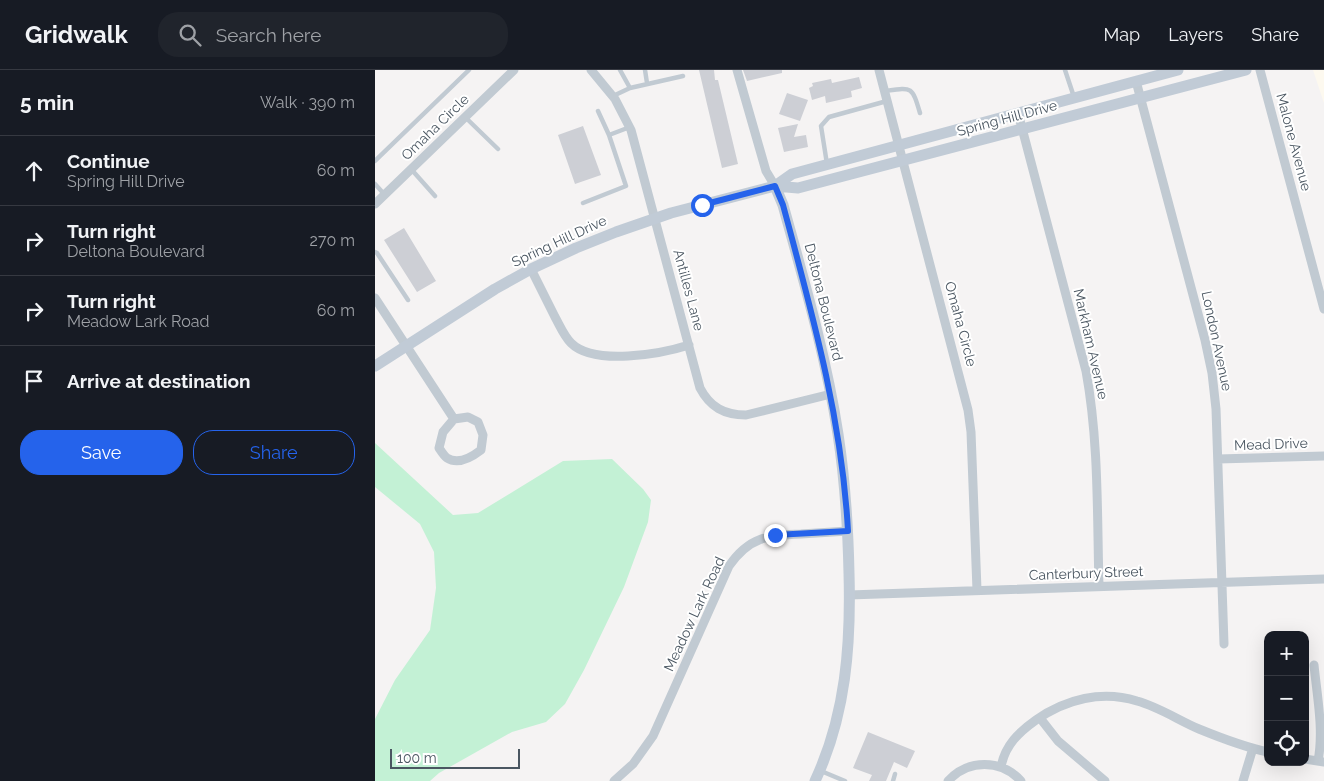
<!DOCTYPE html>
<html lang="en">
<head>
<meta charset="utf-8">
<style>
  body { margin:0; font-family:Raleway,sans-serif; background:#20242c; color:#f1f3f6 }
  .controls { position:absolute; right:15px; bottom:15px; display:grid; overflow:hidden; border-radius:10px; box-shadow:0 5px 20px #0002 }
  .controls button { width:45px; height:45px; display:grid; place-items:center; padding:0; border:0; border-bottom:1px solid #363941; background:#171b24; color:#f1f3f6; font:25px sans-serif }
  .scale { position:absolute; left:15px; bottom:12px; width:130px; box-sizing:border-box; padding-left:5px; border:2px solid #4a5661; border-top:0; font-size:14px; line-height:18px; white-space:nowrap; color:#4a5661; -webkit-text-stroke:4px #fff; paint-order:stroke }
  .stop { position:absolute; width:15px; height:15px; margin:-11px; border:4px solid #2563eb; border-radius:50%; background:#fff }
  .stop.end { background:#2563eb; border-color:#fff; box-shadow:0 1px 5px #0008 }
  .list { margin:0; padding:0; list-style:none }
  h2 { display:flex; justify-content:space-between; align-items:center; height:65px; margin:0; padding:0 20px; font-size:21px }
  h2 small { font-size:16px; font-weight:400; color:#9ea1a6 }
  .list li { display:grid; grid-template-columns:32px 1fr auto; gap:15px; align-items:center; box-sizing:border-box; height:70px; padding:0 20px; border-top:1px solid #363941 }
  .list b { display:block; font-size:19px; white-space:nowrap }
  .list p { margin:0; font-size:16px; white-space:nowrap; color:#9ea1a6 }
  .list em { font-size:16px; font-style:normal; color:#9ea1a6 }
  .actions { display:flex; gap:10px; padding:15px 20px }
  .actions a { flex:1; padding:11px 0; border:1px solid #2563eb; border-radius:20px; text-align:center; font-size:18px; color:#2563eb }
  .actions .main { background:#2563eb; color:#fff }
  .icon { flex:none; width:28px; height:28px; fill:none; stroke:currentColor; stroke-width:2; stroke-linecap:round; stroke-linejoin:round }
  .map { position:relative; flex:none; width:949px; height:711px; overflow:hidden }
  header { display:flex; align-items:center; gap:30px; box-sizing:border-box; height:70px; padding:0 25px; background:#171b24; border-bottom:1px solid #363941 }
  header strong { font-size:24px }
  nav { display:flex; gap:28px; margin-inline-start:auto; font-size:18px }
  .search { width:350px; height:45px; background:#20242c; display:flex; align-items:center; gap:12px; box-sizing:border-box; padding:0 18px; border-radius:20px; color:#9ea1a6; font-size:19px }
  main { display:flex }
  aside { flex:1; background:#171b24 }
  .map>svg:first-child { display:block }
  .commercial { fill:#fdf9ef }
  .green { fill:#c3f1d5 }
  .building { fill:#cdcfd5 }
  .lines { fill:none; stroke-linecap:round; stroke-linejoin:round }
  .lane { stroke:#c1cad2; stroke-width:4.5 }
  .street { stroke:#c1cad2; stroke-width:9 }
  .secondary { stroke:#c1cbd6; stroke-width:11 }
  .route { stroke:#2563eb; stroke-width:6 }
  .labels { text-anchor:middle; stroke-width:4; stroke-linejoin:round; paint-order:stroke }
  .street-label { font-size:14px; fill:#4a5661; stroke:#fff }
</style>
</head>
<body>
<header>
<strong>Gridwalk</strong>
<div class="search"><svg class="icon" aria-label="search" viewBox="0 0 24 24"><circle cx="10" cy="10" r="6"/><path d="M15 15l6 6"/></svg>Search here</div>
<nav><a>Map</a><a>Layers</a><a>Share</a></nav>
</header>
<main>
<aside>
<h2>5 min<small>Walk · 390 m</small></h2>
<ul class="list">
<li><svg class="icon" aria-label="ahead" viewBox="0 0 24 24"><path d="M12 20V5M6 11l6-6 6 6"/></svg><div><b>Continue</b><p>Spring Hill Drive</p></div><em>60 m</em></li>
<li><svg class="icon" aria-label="right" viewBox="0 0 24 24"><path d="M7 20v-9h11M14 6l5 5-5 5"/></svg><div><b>Turn right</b><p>Deltona Boulevard</p></div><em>270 m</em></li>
<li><svg class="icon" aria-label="right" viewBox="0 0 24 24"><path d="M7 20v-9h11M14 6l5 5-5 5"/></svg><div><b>Turn right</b><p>Meadow Lark Road</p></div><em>60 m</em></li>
<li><svg class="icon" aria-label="arrive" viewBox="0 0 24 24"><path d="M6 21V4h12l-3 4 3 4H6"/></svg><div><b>Arrive at destination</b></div></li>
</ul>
<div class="actions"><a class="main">Save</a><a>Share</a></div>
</aside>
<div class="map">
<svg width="949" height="711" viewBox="0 0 949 711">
  <rect width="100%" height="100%" fill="#f5f3f3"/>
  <path class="commercial" d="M938,0H949V33Z"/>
  <path class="green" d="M0,373L78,445L103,443L188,391L237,389L268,419L276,430L273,452L249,517L209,600L190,634L171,652L137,662L64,703L55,711H0V649L20,610L55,560L61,518L59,482L45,454L0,417Z"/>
  <path class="building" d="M324,0H339L340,10H343L363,94L347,98Z
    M368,0H407V3L372,11Z
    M484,7L487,18L476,21L477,27L451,33L450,26L437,30L434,18L438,16L437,13L456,9L457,13Z
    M412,23L433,30L425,51L404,44Z
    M423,54L419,67L431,65L433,77L409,82L403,58Z
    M208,56L226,105L200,114L183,65Z
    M29,158L61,211L42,222L9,170Z
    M493,662L540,681L532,698L519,692L511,711H494L497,705L478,698Z"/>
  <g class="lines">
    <path class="lane" d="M245,0L255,18
      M270,0L272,13
      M690,0L699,27
      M510,21C537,17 537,16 545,43
      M238,26L255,18L308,6
      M223,41L234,65L255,57
      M90,47L123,79
      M0,91L94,0
      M452,94L446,56L454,47L512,31
      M36,99L60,126
      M0,114L9,124
      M208,133L251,116L234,65
      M0,182L2,183L33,230
      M446,701L470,711
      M518,711L520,704"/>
    <path class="street" d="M216,0L240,29L256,60L325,318C335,337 349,345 371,345L456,324
      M362,0L391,101L400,116
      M504,0L593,340L596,362L602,520
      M885,0L949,239
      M761,11L830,270L837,303L841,339L849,574
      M643,43L711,301C724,372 722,445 724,516
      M0,134L139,0
      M156,199C164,215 172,231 180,247C185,256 189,266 196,273C219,296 286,284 314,275
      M0,228L79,349
      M93,347L103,352L108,365L106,380C97,387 83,395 72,388C69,386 66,381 64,378L68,362L79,349Z
      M843,389L949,386
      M474,525L949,509
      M939,595C942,626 949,660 943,691
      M665,648L683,671L730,711
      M930,689L949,692
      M626,697C630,675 644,662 661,650C691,629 727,620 762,631C784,637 803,650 824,659C846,668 869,677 893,682
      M239,711L258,694L278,666L354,496C374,467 393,465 426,464C441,463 457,462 473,461
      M573,711C593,689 626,689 646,711
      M868,711L878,678"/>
    <path class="secondary" d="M400,116L408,135C429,211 451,286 463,364C470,410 473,457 474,503C476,575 471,645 440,711
      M400,116L417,104L803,0
      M0,296L120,219L156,199L201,178L241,162L296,143L400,116L423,118L871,0"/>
  </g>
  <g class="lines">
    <path class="route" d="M327,135L400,116L408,135C437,243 467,349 473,461L400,465"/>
  </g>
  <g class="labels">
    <g class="street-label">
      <text transform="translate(632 48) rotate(-15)" y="5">Spring Hill Drive</text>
      <text transform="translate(60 57) rotate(-44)" y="5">Omaha Circle</text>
      <text transform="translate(919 72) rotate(75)" y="5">Malone Avenue</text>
      <text transform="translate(184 171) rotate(-25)" y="5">Spring Hill Drive</text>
      <text transform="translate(314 220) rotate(75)" y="5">Antilles Lane</text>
      <text transform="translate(449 232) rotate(76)" y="5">Deltona Boulevard</text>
      <text transform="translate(586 254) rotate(75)" y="5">Omaha Circle</text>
      <text transform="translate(842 271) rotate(78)" y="5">London Avenue</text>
      <text transform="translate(716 274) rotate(77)" y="5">Markham Avenue</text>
      <text transform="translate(896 374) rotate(-2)" y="5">Mead Drive</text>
      <text transform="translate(711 503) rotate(-2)" y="5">Canterbury Street</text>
      <text transform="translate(319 544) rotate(-65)" y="5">Meadow Lark Road</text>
    </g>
  </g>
</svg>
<div class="controls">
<button>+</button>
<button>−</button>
<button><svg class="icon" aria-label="locate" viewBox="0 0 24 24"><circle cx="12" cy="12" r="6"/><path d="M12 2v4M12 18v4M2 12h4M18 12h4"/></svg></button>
</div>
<div class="scale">100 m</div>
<div class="stop" style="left:327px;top:135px"></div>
<div class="stop end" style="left:400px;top:465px"></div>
</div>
</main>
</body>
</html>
